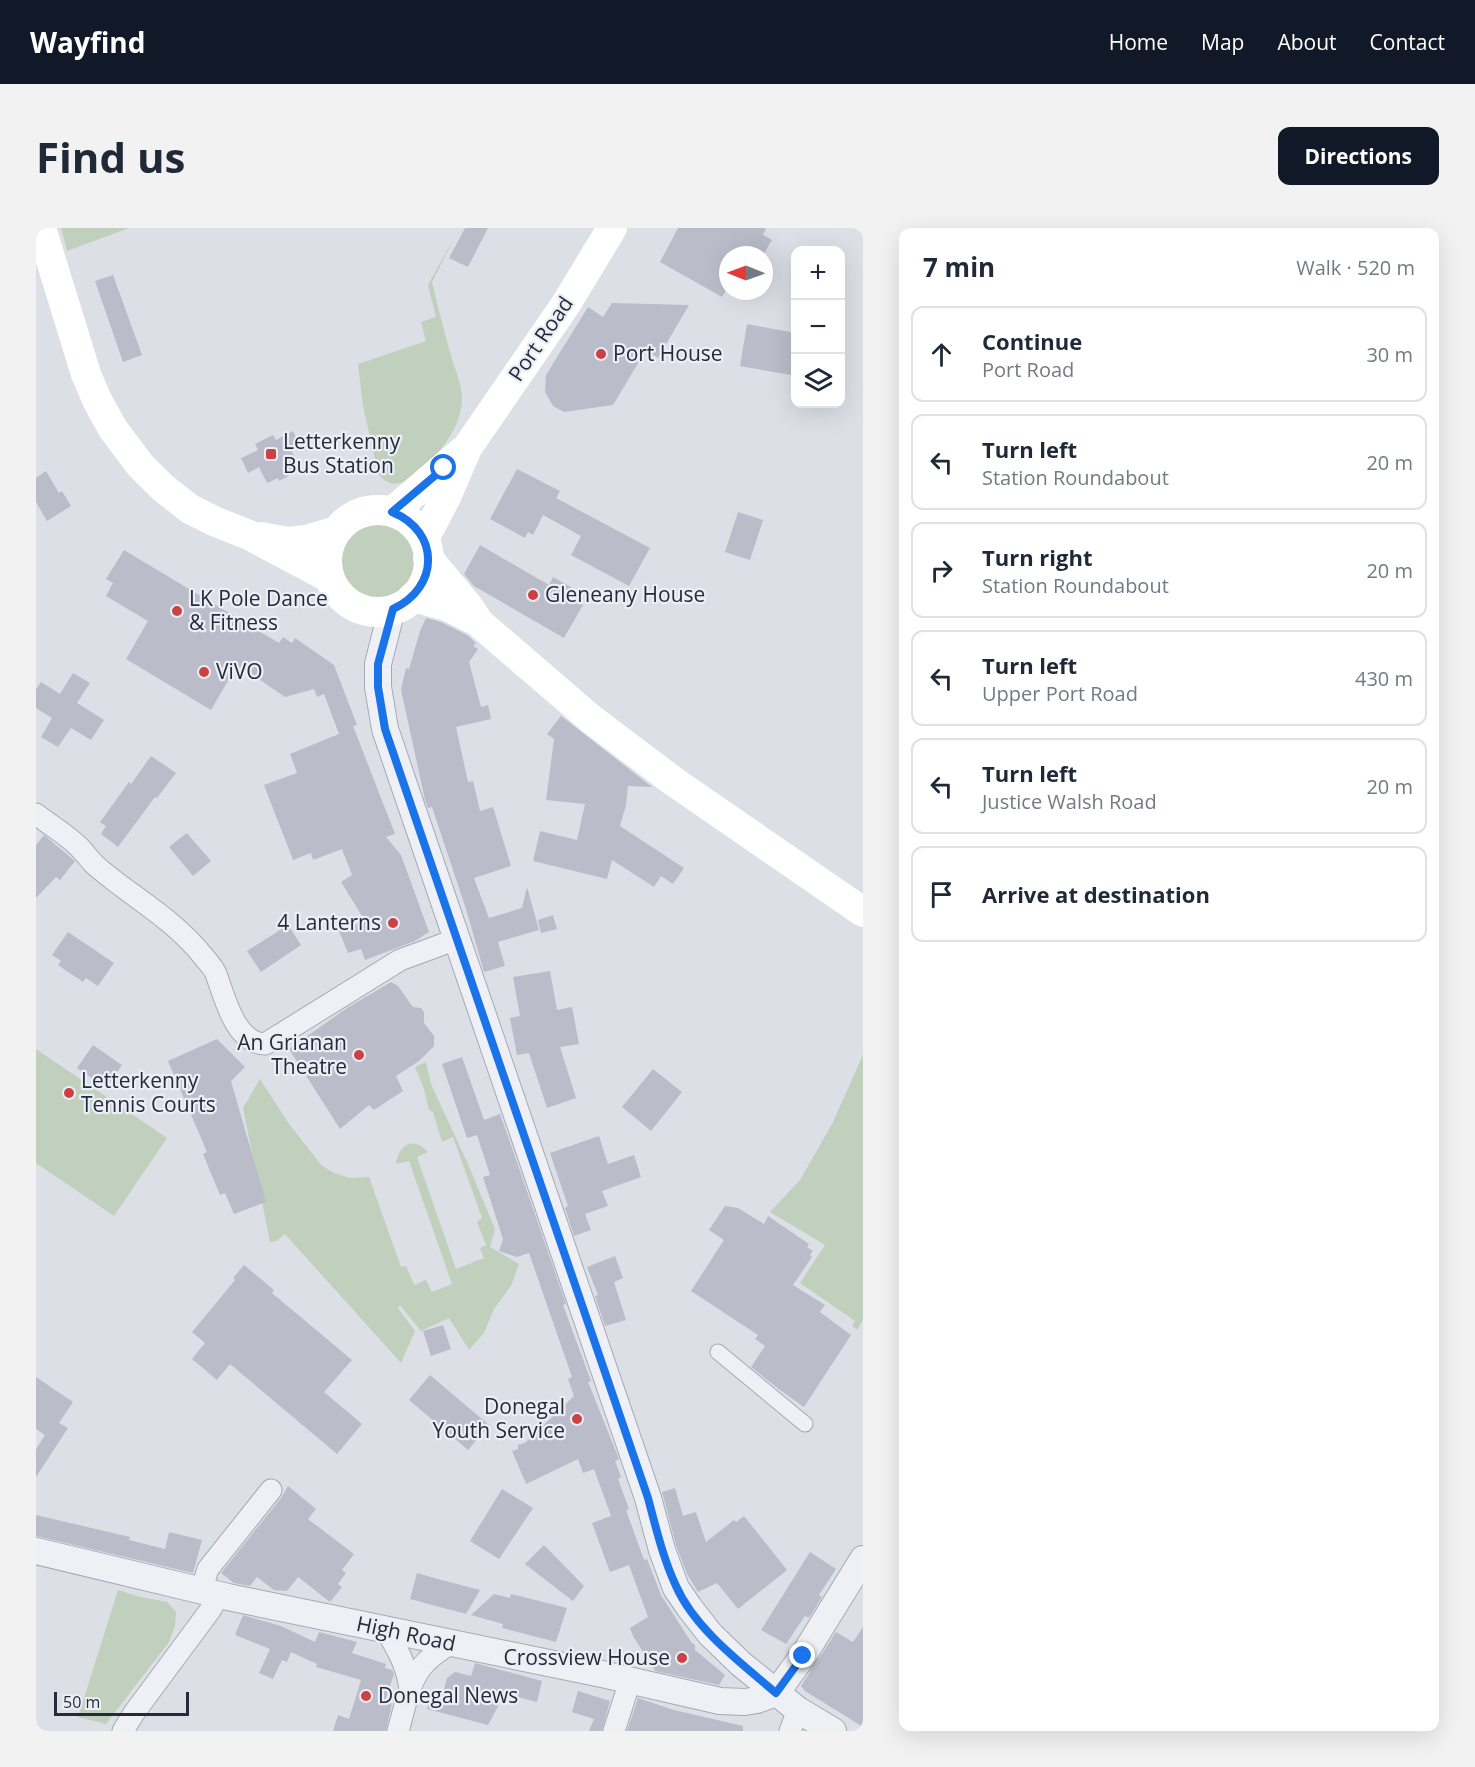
<!DOCTYPE html>
<html lang="en">
<head>
<meta charset="utf-8">
<style>
  body { margin:0; font-family:"Open Sans",sans-serif; background:#f2f2f3; color:#1f2937 }
  .controls { position:absolute; right:18px; top:18px; display:grid; overflow:hidden; border-radius:12px; box-shadow:0 6px 24px #0002 }
  .controls button { width:54px; height:54px; display:grid; place-items:center; padding:0; border:0; border-bottom:2px solid #e0e1e3; background:#fff; color:#1f2937; font:30px sans-serif }
  .compass { position:absolute; left:683px; top:18px; width:54px; height:54px; border-radius:50%; background:#fff; box-shadow:0 6px 24px #0002; rotate:271deg }
  .scale { position:absolute; left:18px; bottom:15px; width:135px; box-sizing:border-box; padding-left:6px; border:3px solid #262b3c; border-top:0; font-size:16px; line-height:21px; white-space:nowrap; color:#262b3c; -webkit-text-stroke:4px #ebeef4; paint-order:stroke }
  .stop { position:absolute; width:18px; height:18px; margin:-14px; border:4px solid #1a73e8; border-radius:50%; background:#fff }
  .stop.end { background:#1a73e8; border-color:#fff; box-shadow:0 2px 6px #0008 }
  .list { margin:0; padding:0; list-style:none }
  h2 { display:flex; justify-content:space-between; align-items:center; height:78px; margin:0; padding:0 24px; font-size:26px }
  h2 small { font-size:20px; font-weight:400; color:#747a83 }
  .list li { display:grid; grid-template-columns:39px 1fr auto; gap:18px; align-items:center; box-sizing:border-box; height:96px; margin:0 12px 12px; padding:0 12px; border:2px solid #e0e1e3; border-radius:12px }
  .list b { display:block; font-size:22px; white-space:nowrap }
  .list p { margin:0; font-size:20px; white-space:nowrap; color:#747a83 }
  .list em { font-size:20px; font-style:normal; color:#747a83 }
  .icon { flex:none; width:33px; height:33px; fill:none; stroke:currentColor; stroke-width:2; stroke-linecap:round; stroke-linejoin:round }
  .map { position:relative; flex:none; width:827px; height:1503px; overflow:hidden; border-radius:12px }
  header { display:flex; align-items:center; gap:36px; box-sizing:border-box; height:84px; padding:0 30px; background:#111827; color:#fff }
  header strong { font-size:28px }
  nav { display:flex; gap:33px; margin-inline-start:auto; font-size:21px }
  .intro { display:flex; align-items:center; justify-content:space-between; box-sizing:border-box; height:144px; padding:0 36px }
  h1 { margin:0; font-size:42px }
  .button { padding:15px 27px; border-radius:12px; background:#111827; color:#fff; font-size:21px; font-weight:700 }
  main { display:flex; gap:36px; padding:0 36px }
  aside { flex:1; background:#fff; border-radius:12px; box-shadow:0 6px 24px #0002 }
  .map>svg:first-child { display:block }
  .green { fill:#c0d0bd }
  .building { fill:#babdc9 }
  .lines { fill:none; stroke-linecap:round; stroke-linejoin:round }
  .pedestrian-casing { stroke:#a5a9b3; stroke-width:17 }
  .minor-casing { stroke:#a5a9b3; stroke-width:23 }
  .tertiary-casing { stroke:#a5a9b3; stroke-width:28 }
  .pedestrian { stroke:#eff0f5; stroke-width:15 }
  .minor { stroke:#eff0f5; stroke-width:21 }
  .tertiary { stroke:#eff0f5; stroke-width:26 }
  .secondary { stroke:#fff; stroke-width:30 }
  .route { stroke:#1a73e8; stroke-width:8 }
  .poi-dot { fill:#cb4144; stroke:#ebeef4; stroke-width:2 }
  .labels { text-anchor:middle; stroke-width:4.5; stroke-linejoin:round; paint-order:stroke }
  .street-label { font-size:21px; fill:#262b3c; stroke:#ebeef4 }
  .poi-label { font-size:21px; fill:#262b3c; stroke:#ebeef4; text-anchor:start }
</style>
</head>
<body>
<header>
<strong>Wayfind</strong>
<nav><a>Home</a><a>Map</a><a>About</a><a>Contact</a></nav>
</header>
<div class="intro"><h1>Find us</h1><a class="button">Directions</a></div>
<main>
<div class="map">
<svg width="827" height="1503" viewBox="0 0 827 1503">
  <rect width="100%" height="100%" fill="#dcdfe6"/>
  <path class="green" d="M25,0H93L31,23Z
    M419,8L396,54C402,80 409,106 416,131C420,144 426,158 426,172C425,203 397,234 373,251C361,259 350,257 342,245L327,178L322,136L390,113L385,94L400,89L392,57Z
    M304 333a38 38 0 1 1 76 0a38 38 0 1 1-76 0Z
    M0,821L131,910L78,988L0,935Z
    M827,827V1092L821,1102L816,1098L819,1093L764,1055L789,1017L734,984L764,952L796,896Z
    M390,834L395,856L432,936L459,1001L454,1019L483,1036L475,1058L458,1081L448,1105L433,1122L413,1090L385,1103L364,1077L362,1080L379,1103L365,1135L249,1006L241,1013L234,1014L207,880L224,851L253,896L286,938L298,945L314,950L333,949L365,1039L370,1038L378,1057L390,1052L396,1064L416,1056L373,933L360,936C363,916 377,908 392,924L381,929L420,1041L448,1030L444,1020L450,1017L441,994L446,990L417,909L406,914L397,884L393,882L388,861L379,839Z
    M82,1362L104,1369L131,1374L140,1384L139,1398L133,1414L70,1496L42,1489Z"/>
  <path class="building" d="M429,0H452L432,39L413,30Z
    M642,0H730L727,7L736,12L727,27H692V59L686,69L624,34Z
    M77,47L106,127L87,134L59,53Z
    M576,75L653,77L622,130L610,122L577,177L528,184L517,178L509,164L510,147L552,79L567,89Z
    M711,96L759,105V120L755,147L704,138Z
    M257,203L264,217L255,222L264,239L254,244L256,246L243,253L242,250L231,255L223,239L212,245L205,230L222,222L219,216L237,207L240,212Z
    M481,241L524,263L520,270L614,320L593,358L535,327L545,308L507,287L497,307L492,304L489,310L454,291Z
    M10,243L23,265L26,263L35,278L11,293L0,274V250Z
    M702,284L727,292L714,332L689,324Z
    M444,317L513,357L517,349L542,363L537,371L547,377L528,410L438,358L428,346Z
    M88,322L243,415L247,409L256,415L259,410L298,437L321,497L317,498L326,521L359,606L350,609L365,627L393,704L379,713L329,732L325,721L312,725L303,703L329,693L305,654L316,647L306,621L277,632L275,625L257,632L228,557L261,545L254,526L303,506L288,466L281,469L278,461L249,469L205,439L201,447L197,444L175,482L90,431L112,393L70,368L77,355L70,351Z
    M390,390L405,394L431,407L440,415L437,418L442,421L433,434L445,479L452,477L455,491L420,499L432,554L437,553L444,583L457,579L475,638L438,650L453,690L486,680L491,659L503,702L462,714L469,738L448,744L430,681L396,579L392,580L389,572L365,462L370,440L373,441L384,403Z
    M37,445L54,455L41,475L68,492L55,512L35,500L22,519L5,509L16,490L0,480V461L5,454L24,466Z
    M525,488L616,559L592,558L590,577L584,598L648,640L637,656L625,648L618,659L576,632L571,651L497,633L504,603L541,612L549,576L510,572L518,511L511,506Z
    M115,528L140,545L121,570L119,569L82,619L65,606L70,598L64,594L93,554L95,556Z
    M151,605L175,633L157,648L133,619Z
    M8,607L39,633L24,652L20,649L0,670V617Z
    M517,687L521,701L505,705L502,692Z
    M252,697L265,717L225,744L211,723Z
    M32,704L78,735L62,758L50,750L47,754L22,737L25,733L16,727Z
    M514,743L521,782L536,779L543,816L524,819L540,870L511,880L493,825L481,827L474,790L484,788L477,749Z
    M355,754L362,758L377,779L385,780L388,784V795L398,808V818L383,833L360,848L367,863L338,882L333,877L304,901L253,821L311,780Z
    M181,811L209,839L195,853L230,974L198,986L189,965L184,967L167,926L171,924L132,833Z
    M57,817L86,837L70,860L41,840Z
    M426,829L448,892L464,886L474,914L530,1076L527,1077L555,1153L552,1154L583,1231L579,1233L585,1249L582,1251L593,1281L590,1282L608,1332L611,1331L625,1367L655,1414L659,1417V1422L689,1447L683,1457L619,1443L597,1408L594,1400L612,1389L593,1337L574,1344L556,1295L575,1288L558,1241L547,1245L542,1231L490,1256L476,1223L482,1221V1217L489,1215L538,1168L532,1151L536,1149L493,1025L481,1029L463,1023L467,1011L447,949L454,947L441,907L431,910L406,836Z
    M617,841L646,864L615,903L586,879Z
    M563,908L572,936L598,927L605,949L566,963L572,978L549,986L555,1002L538,1008L529,980L532,978L514,925Z
    M689,978L702,980L728,996L732,988L773,1016L771,1019L777,1023L774,1027L776,1029L757,1057L789,1077L784,1084L815,1107L768,1179L744,1162L715,1139L729,1118L719,1111L722,1107L655,1063L688,1012L673,1002Z
    M579,1028L587,1050L578,1054L590,1092L569,1098L559,1068L562,1067L551,1039Z
    M208,1037L238,1062L236,1065L316,1132L288,1164L326,1196L301,1226L194,1136L181,1152L156,1131L169,1115L156,1104L199,1052L197,1050Z
    M407,1097L415,1121L395,1128L387,1103Z
    M394,1147L453,1197L432,1222L373,1172Z
    M0,1149L37,1174L23,1195L32,1200L0,1249V1221L9,1207L0,1201Z
    M252,1258L280,1281L272,1291L318,1326L306,1342L310,1345L302,1356L306,1359L294,1374L262,1349L251,1363L238,1362L221,1349L214,1358L198,1355L185,1345L245,1270Z
    M639,1260L647,1288L660,1284L670,1314L698,1292L700,1294L708,1288L751,1342L702,1381L681,1355L662,1364L651,1346L640,1317L626,1264Z
    M466,1261L497,1280L463,1331L434,1313Z
    M0,1287L94,1309L93,1312L129,1321L133,1304L166,1312L157,1345L0,1308Z
    M508,1317L548,1358L537,1373L489,1336Z
    M774,1324L800,1341L783,1367L786,1369L773,1390L769,1388L750,1416L725,1402Z
    M381,1345L402,1351L444,1362L430,1386L374,1371Z
    M458,1366L474,1370L475,1366L531,1380L520,1414L466,1400L467,1396L435,1387Z
    M207,1387L245,1398L279,1414L283,1404L321,1414L316,1425L350,1436L349,1440L356,1442L358,1446L349,1473L356,1475L350,1503H297L302,1487L313,1491L325,1452L280,1439L281,1436L255,1424L251,1434L246,1432L237,1451L223,1445L234,1421L199,1407Z
    M827,1399V1499L769,1463L765,1458L800,1404L817,1414Z
    M439,1435L506,1453L501,1474L470,1466L469,1472L466,1471L452,1497L391,1481L396,1463L407,1466L411,1450L419,1444L435,1448Z
    M542,1463L574,1473L566,1503H553L558,1491L536,1484Z
    M602,1470L638,1482L707,1498V1503H591Z"/>
  <g class="lines">
    <defs>
      <path id="pedestrian" d="M682,1124L769,1196"/>
      <path id="minor" d="M0,586C14,597 31,607 43,619C49,625 53,631 59,637C94,668 137,690 167,728C171,733 178,740 180,746C189,770 199,815 229,816L364,732L421,711
        M165,1363L172,1341L235,1262
        M350,1402C362,1422 372,1440 374,1463
        M87,1503L98,1485L175,1381L181,1367
        M362,1503C369,1480 373,1450 391,1433C397,1427 406,1421 414,1416
        M578,1503L594,1453
        M754,1503L762,1482"/>
      <path id="tertiary" d="M356,381L342,436V459L349,501L612,1270L626,1322L640,1360L653,1379L674,1406L705,1436L762,1482L797,1503
        M0,1323L192,1369L566,1446L684,1473L709,1474L721,1472L740,1465
        M740,1465L767,1428L827,1331"/>
    </defs>
    <use href="#pedestrian" class="pedestrian-casing"/>
    <use href="#minor" class="minor-casing"/>
    <use href="#tertiary" class="tertiary-casing"/>
    <use href="#pedestrian" class="pedestrian"/>
    <use href="#minor" class="minor"/>
    <use href="#tertiary" class="tertiary"/>
    <path class="secondary" d="M5,0L50,146L61,172L77,201L104,237L126,259L154,281L178,293L213,307L294,350
      M291 333a51 51 0 1 1 102 0a51 51 0 1 1-102 0Z
      M356,284L426,224
      M225,309L252,314L270,312L300,303
      M388,311L410,269L431,220L530,76L576,0
      M392,330L432,378L440,390
      M377,369L411,378L441,393L555,491L637,553L827,684"/>
  </g>
  <g class="lines">
    <path class="route" d="M408,240L356,284C405,304 403,360 357,381L342,436V459L349,501L612,1270C620,1300 627,1330 640,1358C659,1401 705,1435 740,1465L767,1428"/>
  </g>
  <g class="poi-dot">
    <circle cx="565" cy="126" r="6"/>
    <rect x="229" y="220" width="12" height="12" rx="3"/>
    <circle cx="497" cy="367" r="6"/>
    <circle cx="141" cy="383" r="6"/>
    <circle cx="168" cy="444" r="6"/>
    <circle cx="357" cy="695" r="6"/>
    <circle cx="323" cy="827" r="6"/>
    <circle cx="33" cy="865" r="6"/>
    <circle cx="541" cy="1191" r="6"/>
    <circle cx="646" cy="1430" r="6"/>
    <circle cx="330" cy="1468" r="6"/>
  </g>
  <g class="labels">
    <g class="street-label">
      <text transform="translate(505 111) rotate(-56)" y="7">Port Road</text>
      <text transform="translate(370 1406) rotate(12)" y="7">High Road</text>
    </g>
    <g class="poi-label">
      <text x="577" y="133">Port House</text>
      <text x="247" y="221">Letterkenny<tspan x="247" dy="24">Bus Station</tspan></text>
      <text x="509" y="374">Gleneany House</text>
      <text x="153" y="378">LK Pole Dance<tspan x="153" dy="24">&amp; Fitness</tspan></text>
      <text x="180" y="451">ViVO</text>
      <text x="345" y="702" text-anchor="end">4 Lanterns</text>
      <text x="311" y="822" text-anchor="end">An Grianan<tspan x="311" dy="24">Theatre</tspan></text>
      <text x="45" y="860">Letterkenny<tspan x="45" dy="24">Tennis Courts</tspan></text>
      <text x="529" y="1186" text-anchor="end">Donegal<tspan x="529" dy="24">Youth Service</tspan></text>
      <text x="634" y="1437" text-anchor="end">Crossview House</text>
      <text x="342" y="1475">Donegal News</text>
    </g>
  </g>
</svg>
<div class="controls">
<button>+</button>
<button>−</button>
<button><svg class="icon" aria-label="layers" viewBox="0 0 24 24"><path d="M12 4l9 5-9 5-9-5zM3 14l9 5 9-5"/></svg></button>
</div>
<svg class="compass" viewBox="-18 -18 36 36"><path d="M0-13l5 13h-10z" fill="#e53935"/><path d="M0 13l5-13h-10z" fill="#747a83"/></svg>
<div class="scale">50 m</div>
<div class="stop" style="left:408px;top:240px"></div>
<div class="stop end" style="left:767px;top:1428px"></div>
</div>
<aside>
<h2>7 min<small>Walk · 520 m</small></h2>
<ul class="list">
<li><svg class="icon" aria-label="ahead" viewBox="0 0 24 24"><path d="M12 20V5M6 11l6-6 6 6"/></svg><div><b>Continue</b><p>Port Road</p></div><em>30 m</em></li>
<li><svg class="icon" aria-label="left" viewBox="0 0 24 24"><path d="M17 20v-9H6M10 6l-5 5 5 5"/></svg><div><b>Turn left</b><p>Station Roundabout</p></div><em>20 m</em></li>
<li><svg class="icon" aria-label="right" viewBox="0 0 24 24"><path d="M7 20v-9h11M14 6l5 5-5 5"/></svg><div><b>Turn right</b><p>Station Roundabout</p></div><em>20 m</em></li>
<li><svg class="icon" aria-label="left" viewBox="0 0 24 24"><path d="M17 20v-9H6M10 6l-5 5 5 5"/></svg><div><b>Turn left</b><p>Upper Port Road</p></div><em>430 m</em></li>
<li><svg class="icon" aria-label="left" viewBox="0 0 24 24"><path d="M17 20v-9H6M10 6l-5 5 5 5"/></svg><div><b>Turn left</b><p>Justice Walsh Road</p></div><em>20 m</em></li>
<li><svg class="icon" aria-label="arrive" viewBox="0 0 24 24"><path d="M6 21V4h12l-3 4 3 4H6"/></svg><div><b>Arrive at destination</b></div></li>
</ul>
</aside>
</main>
</body>
</html>
